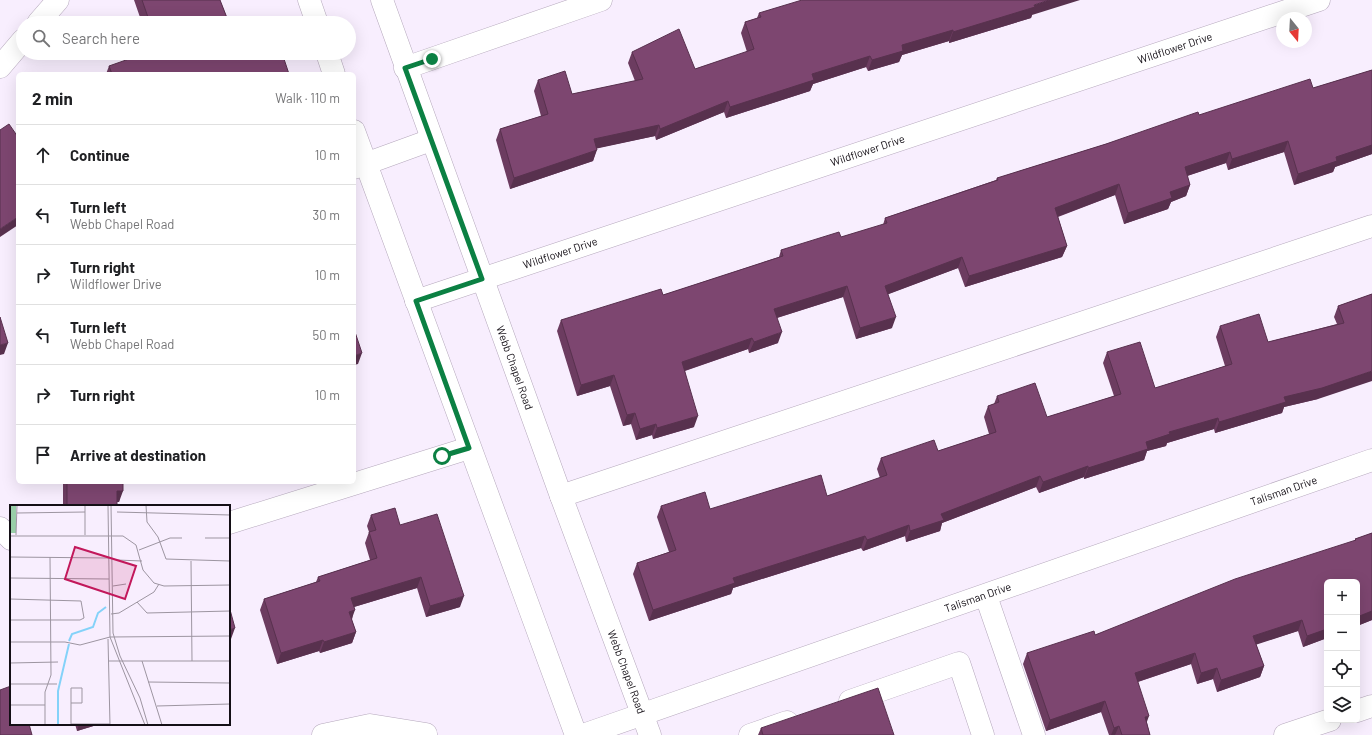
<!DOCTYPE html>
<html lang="en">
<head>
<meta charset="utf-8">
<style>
  body { margin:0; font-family:Barlow,sans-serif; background:#f2f2f2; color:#202124 }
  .controls { position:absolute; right:12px; bottom:12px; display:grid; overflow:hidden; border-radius:6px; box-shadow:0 4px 16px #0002 }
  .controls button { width:36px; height:36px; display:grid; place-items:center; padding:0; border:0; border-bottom:1px solid #e0e0e0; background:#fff; color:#202124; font:20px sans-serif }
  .compass { position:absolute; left:1276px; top:12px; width:36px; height:36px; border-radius:50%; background:#fff; box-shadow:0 4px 16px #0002; rotate:162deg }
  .stop { position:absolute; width:12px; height:12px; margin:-9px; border:3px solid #0b8043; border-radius:50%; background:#fff }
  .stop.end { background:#0b8043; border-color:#fff; box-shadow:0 1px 4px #0008 }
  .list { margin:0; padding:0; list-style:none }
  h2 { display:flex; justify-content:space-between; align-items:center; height:52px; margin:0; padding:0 16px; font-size:17px }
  h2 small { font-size:13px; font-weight:400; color:#757577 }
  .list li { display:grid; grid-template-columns:26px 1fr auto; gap:12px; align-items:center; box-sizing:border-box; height:60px; padding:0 16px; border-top:1px solid #e0e0e0 }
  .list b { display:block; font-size:15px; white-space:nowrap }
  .list p { margin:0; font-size:13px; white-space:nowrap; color:#757577 }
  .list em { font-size:13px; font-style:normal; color:#757577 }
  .icon { flex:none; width:22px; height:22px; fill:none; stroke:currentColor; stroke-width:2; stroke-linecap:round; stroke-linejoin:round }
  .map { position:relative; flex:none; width:1372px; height:735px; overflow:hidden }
  .search { position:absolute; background:#fff; box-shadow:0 4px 16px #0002; left:16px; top:16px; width:340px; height:44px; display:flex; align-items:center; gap:10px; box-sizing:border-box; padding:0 14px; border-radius:22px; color:#757577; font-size:15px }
  .panel { position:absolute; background:#fff; box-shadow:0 4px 16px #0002; left:16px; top:72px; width:340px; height:412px; border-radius:6px }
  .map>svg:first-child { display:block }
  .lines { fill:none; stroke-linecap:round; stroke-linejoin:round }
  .minor-casing { stroke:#b5a8bc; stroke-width:23 }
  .major-casing { stroke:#b5a8bc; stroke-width:23 }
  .minor { stroke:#fff; stroke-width:22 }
  .major { stroke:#fff; stroke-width:22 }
  .wall { fill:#6c3c60 }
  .shaded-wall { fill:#58314e }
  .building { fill:#7d4670; stroke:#58314e }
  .route { stroke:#0b8043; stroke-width:5 }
  .labels { text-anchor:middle; stroke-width:4; stroke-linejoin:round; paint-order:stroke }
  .street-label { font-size:11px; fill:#140f16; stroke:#fff }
  .inset-river { fill:none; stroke:#84d2f9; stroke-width:2 }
  .inset-road { fill:none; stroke:#9d95a1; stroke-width:1 }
  .view { fill:#c2185b; fill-opacity:0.15; stroke:#c2185b; stroke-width:2 }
  .inset-edge { fill:none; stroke:#140f16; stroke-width:2 }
</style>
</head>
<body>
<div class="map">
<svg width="1372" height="735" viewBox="0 0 1372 735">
  <rect width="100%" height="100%" fill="#f8eefe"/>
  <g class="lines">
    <defs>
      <g id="minor">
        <path d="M38,23L58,0"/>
        <path d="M0,67L23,40"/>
        <path d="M405,68L601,0"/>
        <path d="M354,168L431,140"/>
        <path id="s1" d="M416,301L1319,0"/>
        <path d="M561,496L1372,226"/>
        <path d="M229,523L469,448"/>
        <path d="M0,528L11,539"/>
        <path d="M986,596L1034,735"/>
        <path d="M850,701L959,663L983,735"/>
        <path d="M1357,711L1372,706"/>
        <path d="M323,735L370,725L426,734"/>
        <path id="s2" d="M583,735L1372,460"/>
        <path d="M750,735L787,722"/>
        <path d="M1285,735L1330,720"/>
      </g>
      <g id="major">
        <path d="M309,0L317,23"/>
        <path id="s3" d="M382,0L561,496L650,735"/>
        <path d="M327,53L334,74"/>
        <path d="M354,131L576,735"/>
      </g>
    </defs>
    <use href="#minor" class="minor-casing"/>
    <use href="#major" class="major-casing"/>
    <use href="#minor" class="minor"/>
    <use href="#major" class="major"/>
  </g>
  <path class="wall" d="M134,0H220L229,23H142Z
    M759,13L1032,15L1031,18L949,43V41L902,55L899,62L868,71L866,67L813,84L810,91L726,118L724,112L656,140L655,136L597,148L593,161L510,189L496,140L500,129L541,116L534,91L538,80L572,94L635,81L628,63L632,52L695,69L747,52L741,33L745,22L757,18Z
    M109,66L289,74H106Z
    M1372,70V154L1335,167L1333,172L1294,185L1284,152L1228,170L1226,163L1187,176L1190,185L1186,196L1171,202L1168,209L1124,224L1115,195L1058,217L1067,246L1062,257L965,287L958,268L888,294L892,328L856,339L843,297L777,318L778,343L749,353L748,349L685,371L694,427L653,439L652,435L636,440L631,424L623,426L610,386L577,396L557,331L561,320L663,295L779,257L781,250L841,237L883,225L885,218L996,180L997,178L1199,115L1313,88Z
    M1372,294L1318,399L1284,407L1282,413L1215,433L1214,429L1167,443L1166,446L1147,451L1144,460L1084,479V477L1039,493L1036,487L942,523L940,531L906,542L905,536L863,551L861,548L733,588L731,594L649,621L633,574L637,563L669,552L657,517L661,506L710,509L827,496L880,478L877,469L881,458L938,451L989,434L984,417L988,406L994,404L997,396L1047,417L1114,396L1103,363L1107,352L1155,388L1225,366L1216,337L1220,326L1268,342L1337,324L1334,317L1338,306Z
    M63,482H123L119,502H117V506H63Z
    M371,515L400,525L460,607L426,617L417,588L354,607L352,620L356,632L352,643L320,653L319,651L277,664L260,610L264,599L316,582L318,577L370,560L365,543L369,532L367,526Z
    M1372,533V620L1357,626L1327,582V638L1303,647L1298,631L1256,644L1264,666L1260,677L1217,692L1213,679L1197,684L1191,664L1138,682L1147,723L1150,735H1109L1101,712L1046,731L1023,664L1027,653L1095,635L1355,541V539Z
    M75,724H100L77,731Z
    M761,728L894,735H758Z"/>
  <path class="shaded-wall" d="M1049,0H1080L1032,15L1031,18L949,43L953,32Z
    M953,30L949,41L902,55L899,62L868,71L872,60L902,45Z
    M870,56L866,67L813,84L810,91L726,118L730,107L812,74Z
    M728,101L724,112L656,140L660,129Z
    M659,125L655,136L590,150L594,139Z
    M1288,141L1284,152L1228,170L1232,159Z
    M1372,145V154L1335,167L1333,172L1294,185L1298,174L1336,157Z
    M597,150L593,161L510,189L514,178Z
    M1230,152L1226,163L1181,178L1185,167Z
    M1119,184L1115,195L1051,219L1055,208Z
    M1190,185L1186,196L1171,202L1168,209L1124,224L1128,213L1170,192Z
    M18,217V225L0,237V229Z
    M1067,246L1062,257L965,287L969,276Z
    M962,257L958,268L881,297L885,286Z
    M847,286L843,297L770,320L774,309Z
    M896,317L892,328L856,339L860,328Z
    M782,332L778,343L749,353L754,342Z
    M752,338L748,349L678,373L682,362Z
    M8,343L4,354L0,355V345Z
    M362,353L358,364L354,365V356Z
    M1372,371V381L1318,399L1284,407L1282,413L1215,433L1219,422L1284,397Z
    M614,375L610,386L577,396L581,385Z
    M635,413L631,424L623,426L627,415Z
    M698,416L694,427L653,439L657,428Z
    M1218,418L1214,429L1167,443L1166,446L1147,451L1144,460L1084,479L1088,468L1146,442L1169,432Z
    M656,424L652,435L636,440L640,429Z
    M1088,466L1084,477L1039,493L1043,482Z
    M1040,476L1036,487L942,523L940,531L906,542L910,531L941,514Z
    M117,491H123L119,502H113Z
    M909,525L905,536L863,551L867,540Z
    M865,536L861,548L733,588L731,594L649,621L653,610L733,578Z
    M421,577L417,588L347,609L351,598Z
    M464,596L460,607L426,617L430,606Z
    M355,610L351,621L349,612Z
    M1372,611V620L1357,626V617Z
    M1302,620L1298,631L1249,647L1253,636Z
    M235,628L231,639L229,640V630Z
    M1327,629V638L1303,647L1307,636Z
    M356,632L352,643L320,653L324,642Z
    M323,640L319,651L277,664L281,653Z
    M1195,653L1191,664L1131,684L1135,673Z
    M1264,666L1260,677L1217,692L1221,680Z
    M1217,668L1213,679L1197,684L1201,673Z
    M1105,701L1101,712L1046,731L1050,720Z
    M1149,716L1145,727V717Z
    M79,724H100L77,731Z
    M1119,726L1115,735H1111L1114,728Z"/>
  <path class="building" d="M142,0H220L229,23H150Z
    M802,0H1049L1034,5L1035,7L953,32V30L902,45L903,51L872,60L870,56L812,74L814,80L730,107L728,101L660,129L659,125L594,139L597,150L514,178L500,129L548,114L538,80L565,71L572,94L643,79L632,52L679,29L695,69L754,49L745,22L761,17L759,13Z
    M146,53H282L289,74H112L109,66Z
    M1372,70V145L1336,157L1337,161L1298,174L1288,141L1232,159L1230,152L1185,167L1190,185L1170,192L1172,198L1128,213L1119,184L1055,208L1067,246L969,276L962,257L885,286L896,317L860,328L847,286L774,309L782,332L754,342L752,338L682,362L698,416L657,428L656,424L640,429L635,413L627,415L614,375L581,385L561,320L661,289L663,295L783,256L781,250L839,232L841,237L887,223L885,218L998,180L997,178L1106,144L1198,112L1199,115L1310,79L1313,88Z
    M9,124L18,137V217L0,229V130Z
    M1372,294V371L1322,388L1284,397L1286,402L1219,422L1218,418L1169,432L1170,434L1146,442L1148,449L1088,468V466L1043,482L1040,476L941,514L944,520L910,531L909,525L867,540L865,536L733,578L735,583L653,610L637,563L676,550L661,506L705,492L710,509L821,475L827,496L887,475L881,458L934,440L938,451L996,432L988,406L999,402L997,396L1035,383L1047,417L1121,394L1107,352L1140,342L1155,388L1232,364L1220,326L1259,314L1268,342L1344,323L1338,306Z
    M0,317L8,343L0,345Z
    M354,329L362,353L354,356Z
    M67,482H123V491H117V506H67Z
    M395,508L400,525L437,514L464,596L430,606L421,577L351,598L355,610L349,612L356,632L324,642L323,640L281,653L264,599L320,581L318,577L377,558L369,532L376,530L371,515Z
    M1372,533V611L1357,617V582H1327V629L1307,636L1302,620L1253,636L1264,666L1221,680L1217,668L1201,673L1195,653L1135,673L1149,716L1145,717L1150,735H1122L1119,726L1114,728L1105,701L1050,720L1027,653L1094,631L1095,635L1235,579L1356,540L1355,539Z
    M229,606L235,628L229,630Z
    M11,686V724H29L32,735H0V690Z
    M878,688L894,735H763L761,728Z"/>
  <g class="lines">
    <path class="route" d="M432,59L405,68L482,279L416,301L469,448L442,456"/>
  </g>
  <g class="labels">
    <g class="street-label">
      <text dy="4" stroke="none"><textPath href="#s1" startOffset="800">Wildflower Drive</textPath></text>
      <text dy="4" stroke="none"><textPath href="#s1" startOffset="476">Wildflower Drive</textPath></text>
      <text dy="4" stroke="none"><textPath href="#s1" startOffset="152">Wildflower Drive</textPath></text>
      <text dy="4" stroke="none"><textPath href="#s3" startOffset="391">Webb Chapel Road</textPath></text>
      <text dy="4" stroke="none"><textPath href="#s2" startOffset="742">Talisman Drive</textPath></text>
      <text dy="4" stroke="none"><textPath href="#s2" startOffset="418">Talisman Drive</textPath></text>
      <text dy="4" stroke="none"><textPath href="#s3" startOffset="715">Webb Chapel Road</textPath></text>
    </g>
  </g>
  <g transform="translate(10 505)">
    <rect width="220" height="220" fill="#f8eefe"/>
    <path d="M0,0H6V28H0Z" fill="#99cea8"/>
    <path class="inset-river" d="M59,136L62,129L83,122L88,108L96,102M48,220V186L59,139"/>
    <path class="inset-road" d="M98,0L100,132L135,220M101,0L103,128L110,151L130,193L138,220M136,0L137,17L148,32L156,54L220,56M107,7L220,10M7,8L75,7M6,30L7,0M75,30V0M0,31H113L126,40L133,65L144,78L154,81L220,80M195,33H220M129,45L160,33H172M0,52L99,53M107,55L132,56M181,56L182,156M0,73L99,74M103,81L116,79M0,94L71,96L74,113L70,115H0M127,97L137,108L220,106M101,109L109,108L144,87L149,79M98,134L100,220M0,137H55L70,140L100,132L220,131M99,156H220M132,156L152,220M0,158L48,157M138,177L220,178M0,179H47M61,198H72V183H61V220M0,200H35M147,201L220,199M61,219H100M35,220V187L41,170L40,52"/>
    <path class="view" d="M65,42L126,61L115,94L55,74Z"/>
    <rect width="220" height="220" class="inset-edge"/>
  </g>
</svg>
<div class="controls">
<button>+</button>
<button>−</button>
<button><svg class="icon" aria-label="locate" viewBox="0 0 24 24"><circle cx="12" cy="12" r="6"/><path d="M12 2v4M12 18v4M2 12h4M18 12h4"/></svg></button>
<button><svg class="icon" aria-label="layers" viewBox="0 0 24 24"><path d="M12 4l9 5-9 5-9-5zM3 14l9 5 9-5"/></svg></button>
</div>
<svg class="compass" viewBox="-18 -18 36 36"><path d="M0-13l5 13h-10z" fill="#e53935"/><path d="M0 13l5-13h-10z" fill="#757577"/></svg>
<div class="stop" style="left:442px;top:456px"></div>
<div class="stop end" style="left:432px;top:59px"></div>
<div class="search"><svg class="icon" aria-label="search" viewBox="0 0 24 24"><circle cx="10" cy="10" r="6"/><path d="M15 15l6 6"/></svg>Search here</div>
<section class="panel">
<h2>2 min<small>Walk · 110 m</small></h2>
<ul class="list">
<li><svg class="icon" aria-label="ahead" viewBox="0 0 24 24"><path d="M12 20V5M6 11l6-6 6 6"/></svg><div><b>Continue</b></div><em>10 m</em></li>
<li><svg class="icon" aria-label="left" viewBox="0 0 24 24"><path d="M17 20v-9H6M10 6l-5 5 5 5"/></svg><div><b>Turn left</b><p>Webb Chapel Road</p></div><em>30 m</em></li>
<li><svg class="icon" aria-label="right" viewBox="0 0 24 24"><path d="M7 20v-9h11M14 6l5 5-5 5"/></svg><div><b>Turn right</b><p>Wildflower Drive</p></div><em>10 m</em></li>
<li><svg class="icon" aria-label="left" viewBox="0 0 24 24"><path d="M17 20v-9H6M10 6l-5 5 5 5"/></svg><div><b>Turn left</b><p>Webb Chapel Road</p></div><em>50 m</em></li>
<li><svg class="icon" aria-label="right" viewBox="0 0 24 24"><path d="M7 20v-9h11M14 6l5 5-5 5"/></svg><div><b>Turn right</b></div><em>10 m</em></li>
<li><svg class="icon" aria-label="arrive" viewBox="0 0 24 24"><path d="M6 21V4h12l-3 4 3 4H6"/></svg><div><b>Arrive at destination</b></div></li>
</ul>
</section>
</div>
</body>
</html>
